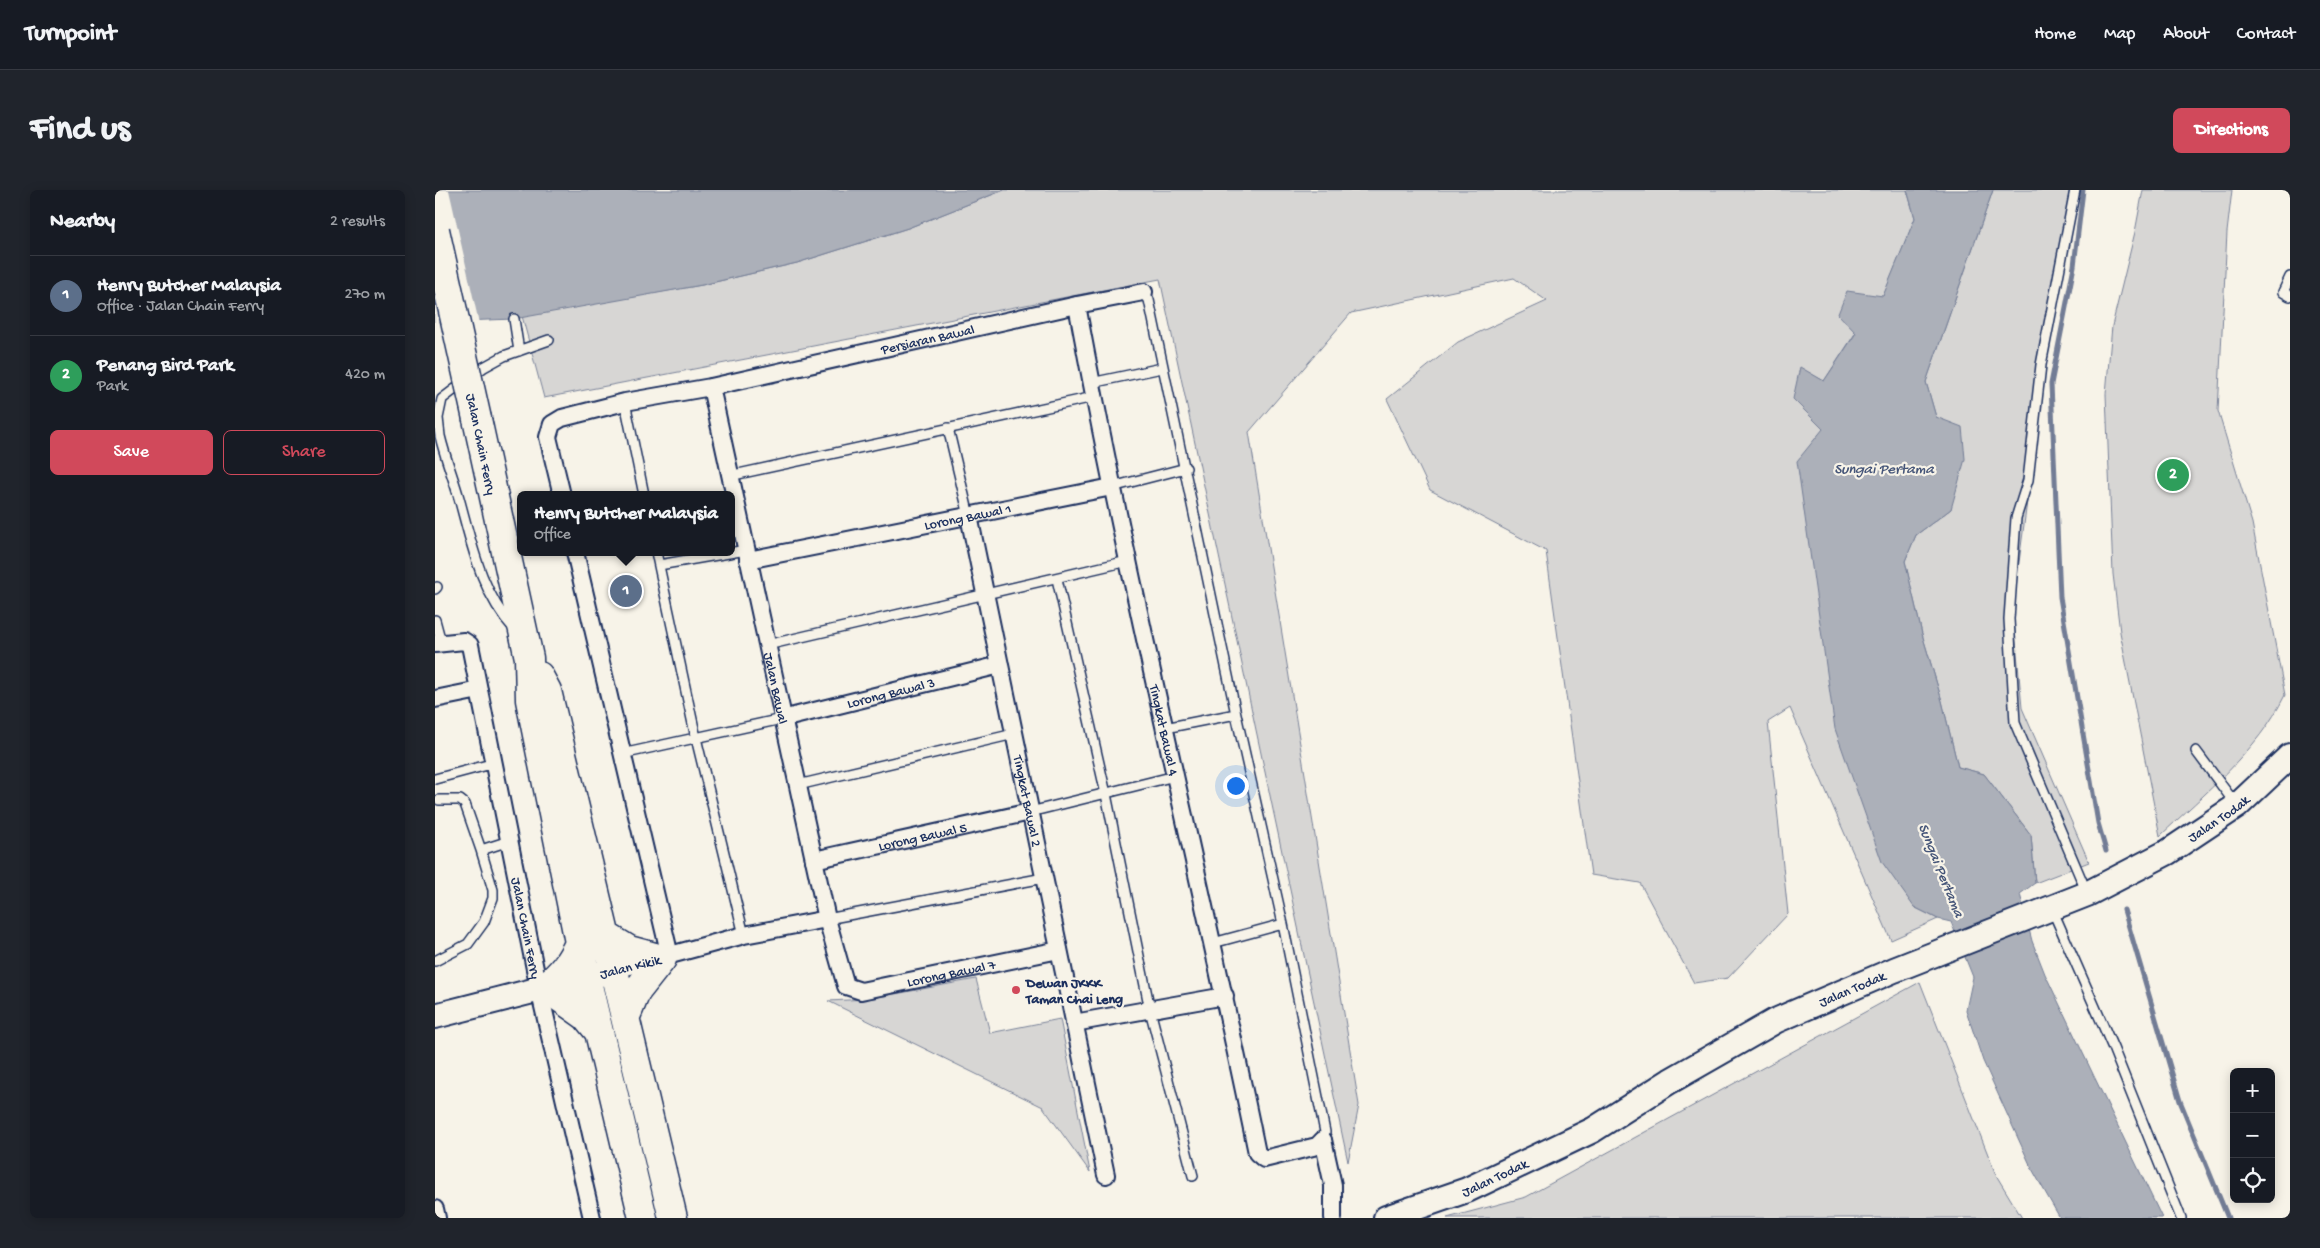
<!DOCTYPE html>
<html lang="en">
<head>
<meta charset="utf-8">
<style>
  body { margin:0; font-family:"Gochi Hand",sans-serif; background:#20242c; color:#f1f3f6 }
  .controls { position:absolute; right:15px; bottom:15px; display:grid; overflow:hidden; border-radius:8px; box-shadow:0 2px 12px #0003 }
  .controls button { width:45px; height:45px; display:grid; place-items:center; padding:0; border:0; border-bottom:1px solid #363941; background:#171b24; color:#f1f3f6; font:25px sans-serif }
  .you { position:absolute; left:800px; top:595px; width:18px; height:18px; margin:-12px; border:4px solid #fff; border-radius:50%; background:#1a73e8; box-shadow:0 0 0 8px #1a73e833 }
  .badge { display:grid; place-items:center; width:32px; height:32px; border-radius:50%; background:#d1495b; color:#fff; font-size:16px; font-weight:700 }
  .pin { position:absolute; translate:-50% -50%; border:2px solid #fff; box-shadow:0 1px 5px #0006 }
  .popup { position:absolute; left:82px; top:301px; width:218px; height:65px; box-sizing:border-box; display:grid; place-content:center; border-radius:8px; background:#171b24; filter:drop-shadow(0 1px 4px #0005); font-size:16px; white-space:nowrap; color:#9ea1a6 }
  .popup b { font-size:19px; color:#f1f3f6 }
  .popup::after { content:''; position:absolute; left:50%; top:100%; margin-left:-10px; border:10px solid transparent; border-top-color:#171b24 }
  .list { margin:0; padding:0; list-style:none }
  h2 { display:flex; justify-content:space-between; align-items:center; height:65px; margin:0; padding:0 20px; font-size:21px }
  h2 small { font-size:16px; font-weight:400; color:#9ea1a6 }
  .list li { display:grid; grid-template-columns:32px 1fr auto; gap:15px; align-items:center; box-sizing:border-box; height:80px; padding:0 20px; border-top:1px solid #363941 }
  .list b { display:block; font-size:19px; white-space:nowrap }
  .list p { margin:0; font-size:16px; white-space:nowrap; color:#9ea1a6 }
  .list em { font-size:16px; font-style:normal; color:#9ea1a6 }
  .actions { display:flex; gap:10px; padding:15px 20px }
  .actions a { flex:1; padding:11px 0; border:1px solid #d1495b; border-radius:8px; text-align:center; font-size:18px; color:#d1495b }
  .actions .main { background:#d1495b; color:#fff }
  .icon { flex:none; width:28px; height:28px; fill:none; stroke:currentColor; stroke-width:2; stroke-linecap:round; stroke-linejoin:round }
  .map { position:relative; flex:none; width:1855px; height:1028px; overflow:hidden; border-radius:8px }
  header { display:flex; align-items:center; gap:30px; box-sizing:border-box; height:70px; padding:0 25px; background:#171b24; border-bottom:1px solid #363941 }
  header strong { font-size:24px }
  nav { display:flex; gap:28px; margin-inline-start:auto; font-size:18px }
  .intro { display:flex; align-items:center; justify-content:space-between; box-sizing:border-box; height:120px; padding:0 30px }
  h1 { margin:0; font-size:35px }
  .button { padding:12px 22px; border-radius:8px; background:#d1495b; color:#fff; font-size:18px; font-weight:700 }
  main { display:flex; gap:30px; padding:0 30px }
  aside { flex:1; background:#171b24; border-radius:8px; box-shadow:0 2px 12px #0003 }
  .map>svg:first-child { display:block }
  .green { fill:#d7d6d4; stroke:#798299 }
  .water { fill:#acb0b9; stroke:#727c95 }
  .pier { fill:#f7f3e8 }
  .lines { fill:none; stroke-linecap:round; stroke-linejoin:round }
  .stream { stroke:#727c95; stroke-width:5 }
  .lane-casing { stroke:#1b2f5e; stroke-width:12 }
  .street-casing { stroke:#1b2f5e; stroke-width:20 }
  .secondary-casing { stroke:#1b2f5e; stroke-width:28 }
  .highway-casing { stroke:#1b2f5e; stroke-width:31 }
  .lane { stroke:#f7f3e8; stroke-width:9 }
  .street { stroke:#f7f3e8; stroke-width:16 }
  .secondary { stroke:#f7f3e8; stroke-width:24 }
  .highway { stroke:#f7f3e8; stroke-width:28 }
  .highway-bridge-casing { stroke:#1b2f5e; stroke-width:31; stroke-linecap:butt }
  .highway-bridge { stroke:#f7f3e8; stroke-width:28 }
  .poi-dot { fill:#d1495b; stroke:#f7f3e8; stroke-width:2 }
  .labels { text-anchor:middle; stroke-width:4.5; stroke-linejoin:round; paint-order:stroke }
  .street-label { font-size:14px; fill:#1b2f5e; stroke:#f7f3e8 }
  .poi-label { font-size:14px; font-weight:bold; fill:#1b2f5e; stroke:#f7f3e8; text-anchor:start }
  .water-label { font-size:15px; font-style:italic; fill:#465679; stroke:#f7f3e8 }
</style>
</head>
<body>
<header>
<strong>Turnpoint</strong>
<nav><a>Home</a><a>Map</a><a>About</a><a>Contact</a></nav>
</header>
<div class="intro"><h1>Find us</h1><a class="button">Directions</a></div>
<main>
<aside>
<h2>Nearby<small>2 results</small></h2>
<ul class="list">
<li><span class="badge" style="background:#5c6f8a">1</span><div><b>Henry Butcher Malaysia</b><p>Office · Jalan Chain Ferry</p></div><em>270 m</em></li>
<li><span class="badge" style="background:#2e9e5b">2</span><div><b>Penang Bird Park</b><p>Park</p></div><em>420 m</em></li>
</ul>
<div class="actions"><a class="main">Save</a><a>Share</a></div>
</aside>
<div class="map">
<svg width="1855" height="1028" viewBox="0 0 1855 1028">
  <rect width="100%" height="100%" fill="#f7f3e8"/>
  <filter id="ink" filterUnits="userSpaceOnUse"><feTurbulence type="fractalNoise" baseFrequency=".02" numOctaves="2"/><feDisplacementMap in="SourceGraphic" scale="10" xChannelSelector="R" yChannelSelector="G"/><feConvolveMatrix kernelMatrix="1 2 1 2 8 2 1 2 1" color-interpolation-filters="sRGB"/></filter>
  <g filter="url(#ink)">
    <path class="green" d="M569,0H1472L1480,28L1448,107L1421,142L1389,191L1365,178L1389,239L1479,717L1503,729L1456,750L1355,518L1333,532L1353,724L1293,788L1259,793L1205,693L1156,685L1111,361L995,300L952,209L1023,152L1112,111L1079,88L916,123L814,242L924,915L913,972L725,89L109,208L87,126L267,95L362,73L473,38Z
      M1558,0H1638L1607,198L1578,418L1587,518L1654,672L1600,693L1596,645L1549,584L1523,577L1507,511L1487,444L1470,371L1481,345L1516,319L1501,227L1491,192Z
      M1708,0H1797L1792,42L1783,221L1817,333L1850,505C1823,561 1769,604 1725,646L1685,442L1678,384L1671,204L1677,136L1700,42Z
      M541,789L555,843L625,829L655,982L608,917L393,811L433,809Z
      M1485,792L1561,985L1587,1028H1012L1091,1007Z"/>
    <path class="water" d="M0,0H569L473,38L362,73L267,95L79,129L0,132Z
      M1472,0H1558L1491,192L1501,227L1527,237L1530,269L1516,319L1481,345L1470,371L1487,444L1507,511L1523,577L1549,584L1596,645L1600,693L1585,704L1597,751L1610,784L1727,1028H1625L1597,979L1548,871L1531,820L1538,787L1516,732L1503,729L1479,717L1447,672L1400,539L1362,271L1388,239L1358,209L1365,177L1389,191L1421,143L1403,124L1412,101L1448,106L1480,28Z"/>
    <path class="pier" d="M0,0H14L44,133L0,135Z"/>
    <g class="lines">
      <path class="stream" d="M1648,0L1639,76L1616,194L1625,407L1663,633L1671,661
        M1689,720L1745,911L1793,1028"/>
      <defs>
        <path id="lane" d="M1640,0L1606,175L1593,290L1581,328L1574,429L1580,533L1652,703
          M1855,87L1848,102L1855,106
          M709,102L714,110L801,524L848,734L890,942L888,950
          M79,129L84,161
          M656,193L727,178
          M190,212L209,305
          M513,238L534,326
          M294,286L659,207
          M677,297L751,278
          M221,362L261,548L309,745
          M224,375L311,360
          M622,389L671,604L715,820L758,986
          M0,399L2,397
          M0,430L6,452
          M80,440C46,403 37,355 24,308C18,287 10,267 5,246L3,228L7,209L49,177L69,166L114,150
          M332,455L693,371
          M730,538L801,524
          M1761,561L1802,616
          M187,564L347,529
          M0,589L60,573
          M363,595L579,544
          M4,610H25L30,614L46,660
          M595,622L740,586
          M1617,719L1678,858L1746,1028
          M392,729L609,688
          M778,753L848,734
          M0,771L33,754L49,732L58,708V700L46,660L74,651"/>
        <g id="street">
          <path id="s1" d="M642,115C694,399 764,680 822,963L829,969L882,956L888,950"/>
          <path id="s2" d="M276,197L392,729L411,796L426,801L624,760"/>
          <path id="s3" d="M127,305L113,247L117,234L127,228L190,212L276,197L642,115L709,102"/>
          <path id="s4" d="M534,326L671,985"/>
          <path d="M140,362L235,766"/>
          <path id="s5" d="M313,370L677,297"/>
          <path id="s6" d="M0,454L29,451L35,455L104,799L157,1028"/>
          <path d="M0,509L44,500"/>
          <path id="s7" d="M347,529L565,475"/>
          <path id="s8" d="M379,670L595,622"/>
          <path d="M180,780L309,745L392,729"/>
          <path d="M639,833L790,806"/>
          <path d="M888,950L898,995V1028"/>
          <path d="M0,1019L2,1028"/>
        </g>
        <g id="secondary">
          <path d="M0,826L180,780"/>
          <path id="s9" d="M951,1028L1032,1000L1158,940L1235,891L1340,831L1459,780L1652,704L1733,662L1802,616L1855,566"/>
        </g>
        <path id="highway" d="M42,229L94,468L95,510L151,787L208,1028
          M104,486L112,501L238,1028
          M171,746L194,760L227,769L201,802L191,826
          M144,753C136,772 126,784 110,797L151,826L164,842"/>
      </defs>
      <use href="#lane" class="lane-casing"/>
      <use href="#street" class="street-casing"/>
      <use href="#secondary" class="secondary-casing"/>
      <use href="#highway" class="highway-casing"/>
      <use href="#lane" class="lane"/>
      <use href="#street" class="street"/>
      <use href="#secondary" class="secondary"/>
      <use href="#highway" class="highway"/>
      <defs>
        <path id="highway-bridge" d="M0,40L42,229"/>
      </defs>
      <use href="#highway-bridge" class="highway-bridge-casing"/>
      <use href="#highway-bridge" class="highway-bridge"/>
    </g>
  </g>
  <circle class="poi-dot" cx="581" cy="800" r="5"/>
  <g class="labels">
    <g class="street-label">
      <text dy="5" stroke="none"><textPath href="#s3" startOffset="459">Persiaran Bawal</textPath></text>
      <text transform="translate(47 254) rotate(78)" y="5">Jalan Chain Ferry</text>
      <text dy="5" stroke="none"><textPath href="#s5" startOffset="224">Lorong Bawal 1</textPath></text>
      <text dy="5" stroke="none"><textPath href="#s2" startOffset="308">Jalan Bawal</textPath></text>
      <text dy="5" stroke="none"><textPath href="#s7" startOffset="112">Lorong Bawal 3</textPath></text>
      <text dy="5" stroke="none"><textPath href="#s1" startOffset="434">Tingkat Bawal 4</textPath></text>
      <text dy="5" stroke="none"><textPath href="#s4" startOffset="291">Tingkat Bawal 2</textPath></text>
      <text dy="5" stroke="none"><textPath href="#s9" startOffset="926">Jalan Todak</textPath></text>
      <text dy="5" stroke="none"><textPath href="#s8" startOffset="111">Lorong Bawal 5</textPath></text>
      <text dy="5" stroke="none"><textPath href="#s6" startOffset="325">Jalan Chain Ferry</textPath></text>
      <text transform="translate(195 776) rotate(-14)" y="5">Jalan Kikik</text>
      <text dy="5" stroke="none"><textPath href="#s2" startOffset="722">Lorong Bawal 7</textPath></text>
      <text dy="5" stroke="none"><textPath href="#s9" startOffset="521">Jalan Todak</textPath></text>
      <text dy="5" stroke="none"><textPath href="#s9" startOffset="116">Jalan Todak</textPath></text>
    </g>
    <g class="poi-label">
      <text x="591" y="797">Dewan JKKK<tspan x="591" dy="16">Taman Chai Leng</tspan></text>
    </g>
    <g class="water-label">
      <text x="1449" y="283">Sungai Pertama</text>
      <text transform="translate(1507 680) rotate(68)" y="5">Sungai Pertama</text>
    </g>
  </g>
</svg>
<div class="controls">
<button>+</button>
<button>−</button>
<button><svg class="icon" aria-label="locate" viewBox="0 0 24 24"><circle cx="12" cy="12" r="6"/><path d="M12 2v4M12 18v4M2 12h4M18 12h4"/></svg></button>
</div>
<div class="you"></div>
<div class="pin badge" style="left:191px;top:401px;background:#5c6f8a">1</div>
<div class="popup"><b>Henry Butcher Malaysia</b>Office</div>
<div class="pin badge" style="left:1738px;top:285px;background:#2e9e5b">2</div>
</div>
</main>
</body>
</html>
